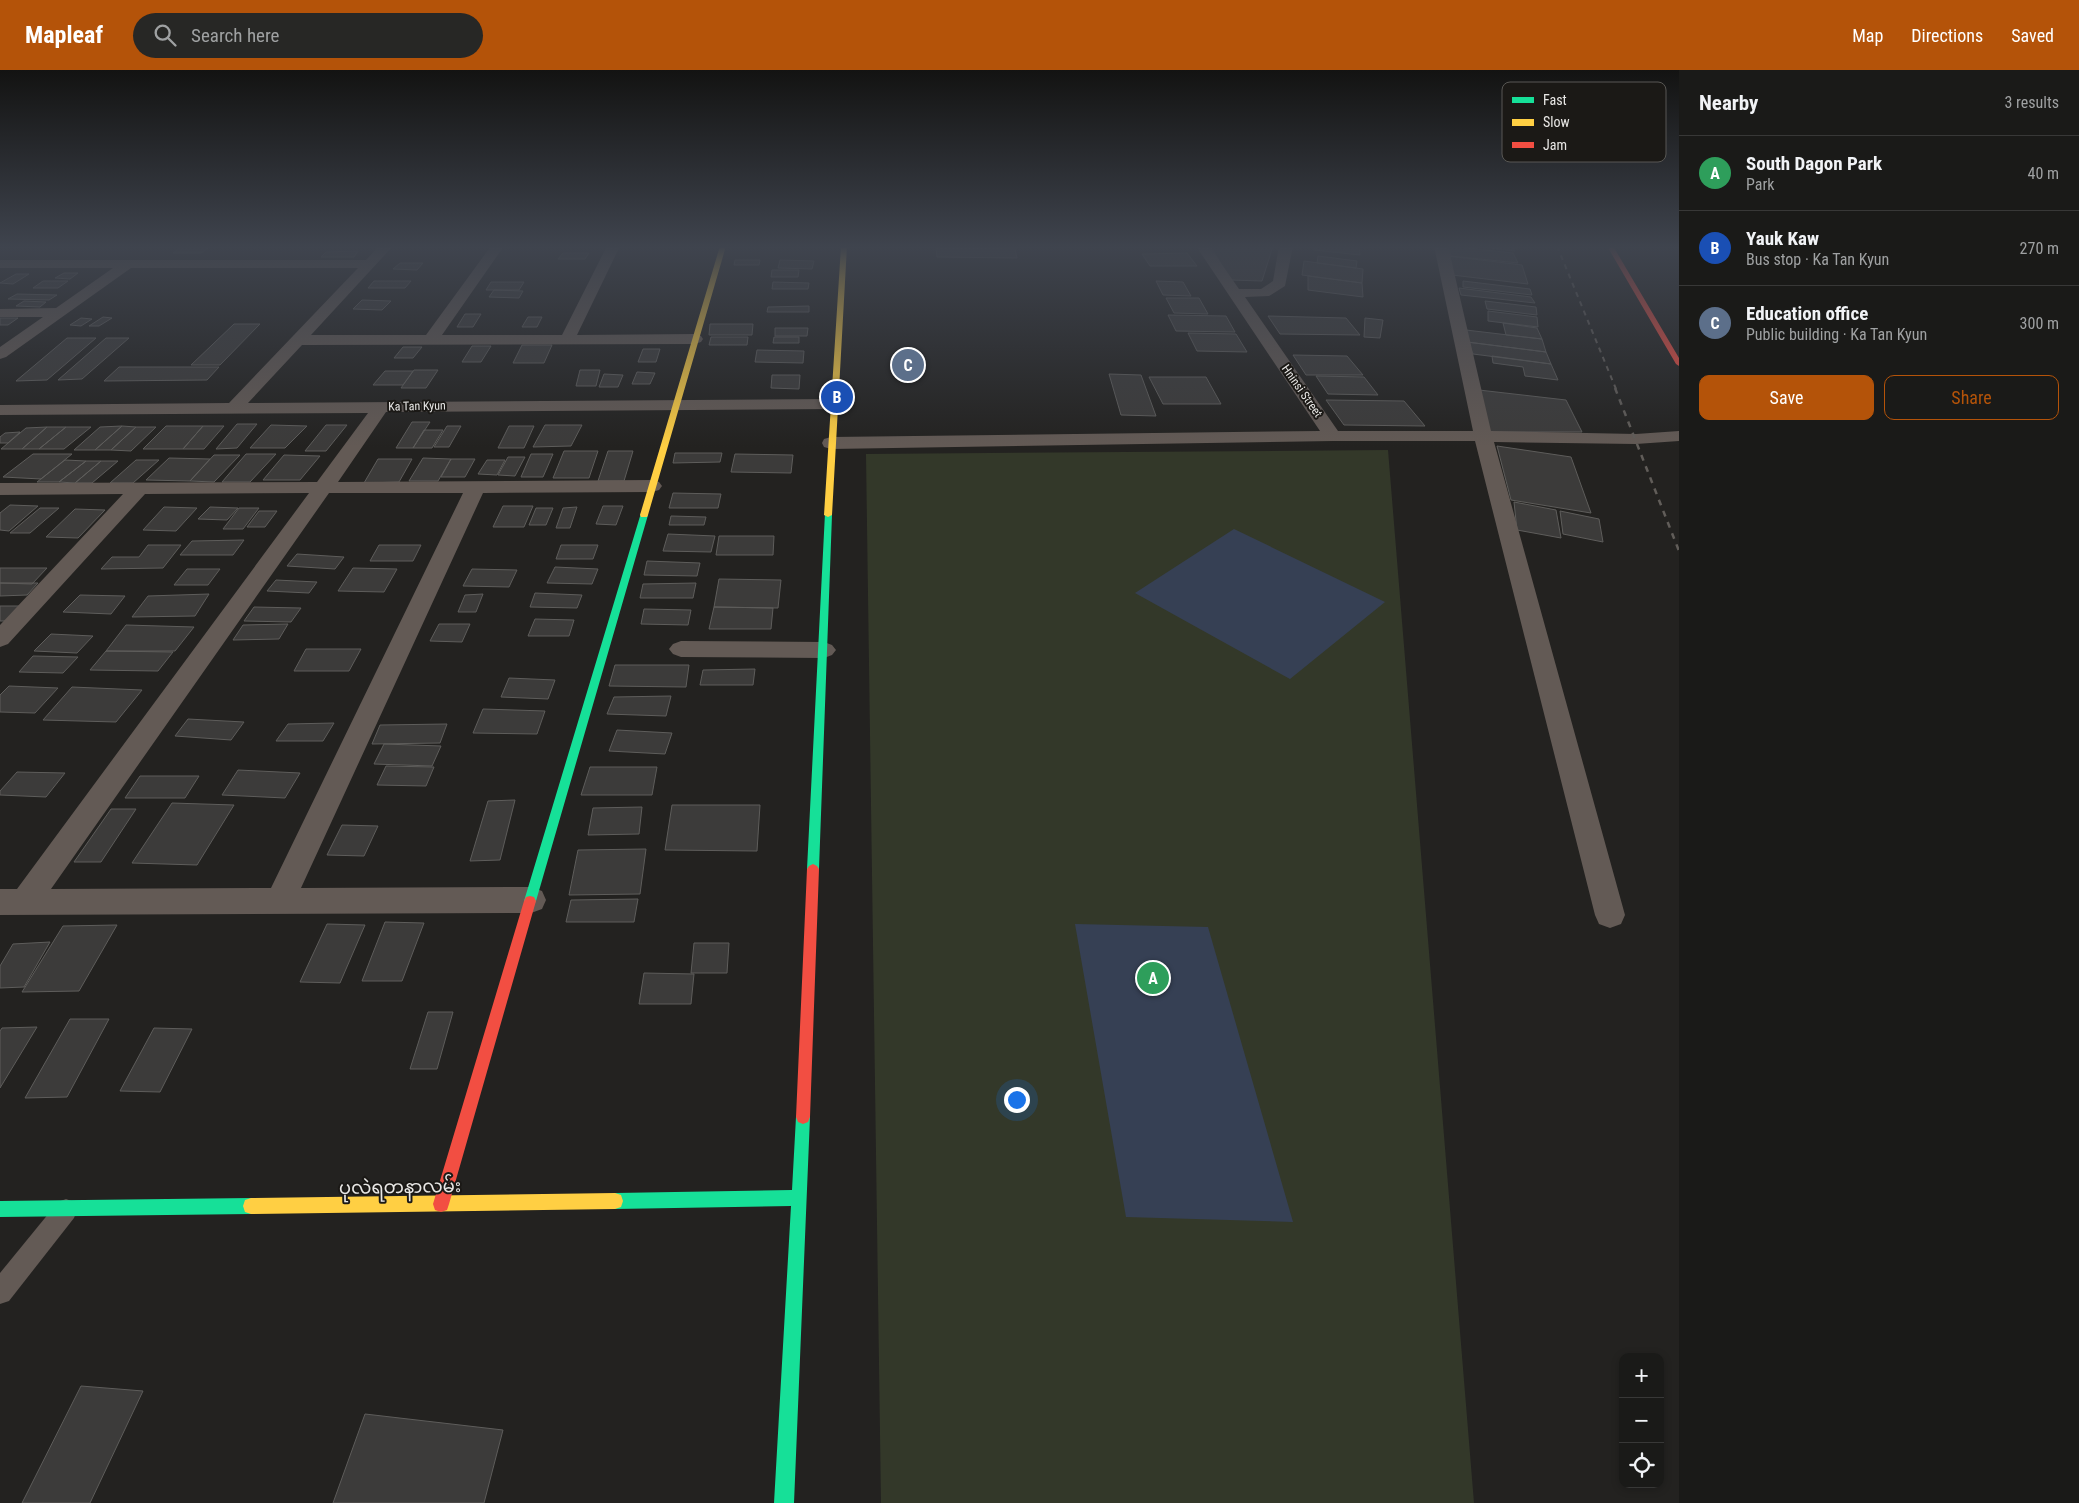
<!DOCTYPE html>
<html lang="en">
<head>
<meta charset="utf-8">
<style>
  body { margin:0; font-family:"Roboto Condensed","Noto Sans Myanmar",sans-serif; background:#272725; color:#f1f3f6 }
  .controls { position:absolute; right:15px; bottom:15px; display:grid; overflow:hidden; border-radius:10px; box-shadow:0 2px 8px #0003 }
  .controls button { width:45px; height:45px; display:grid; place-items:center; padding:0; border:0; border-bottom:1px solid #383837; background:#1a1a18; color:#f1f3f6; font:25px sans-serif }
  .you { position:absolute; left:1016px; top:1029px; width:18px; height:18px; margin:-12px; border:4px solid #fff; border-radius:50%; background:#1a73e8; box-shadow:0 0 0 8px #1a73e833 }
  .badge { display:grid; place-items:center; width:32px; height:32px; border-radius:50%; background:#b45309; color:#fff; font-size:16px; font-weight:700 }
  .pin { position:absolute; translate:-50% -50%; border:2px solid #fff; box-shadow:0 1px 5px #0006 }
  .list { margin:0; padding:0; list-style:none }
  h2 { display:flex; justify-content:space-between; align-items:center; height:65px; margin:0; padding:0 20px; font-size:21px }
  h2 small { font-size:16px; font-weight:400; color:#9fa1a2 }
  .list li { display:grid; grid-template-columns:32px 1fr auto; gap:15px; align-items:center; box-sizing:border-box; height:75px; padding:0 20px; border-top:1px solid #383837 }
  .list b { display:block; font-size:19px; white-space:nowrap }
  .list p { margin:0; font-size:16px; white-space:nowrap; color:#9fa1a2 }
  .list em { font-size:16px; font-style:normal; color:#9fa1a2 }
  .actions { display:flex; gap:10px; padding:15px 20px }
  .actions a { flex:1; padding:11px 0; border:1px solid #b45309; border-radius:10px; text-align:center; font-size:18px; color:#b45309 }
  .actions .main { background:#b45309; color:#fff }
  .icon { flex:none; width:28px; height:28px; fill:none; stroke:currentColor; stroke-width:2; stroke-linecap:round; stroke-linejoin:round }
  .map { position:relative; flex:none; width:1679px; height:1433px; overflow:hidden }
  header { display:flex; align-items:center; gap:30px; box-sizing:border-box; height:70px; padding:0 25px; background:#b45309; color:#fff }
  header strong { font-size:24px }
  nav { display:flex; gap:28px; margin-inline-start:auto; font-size:18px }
  .search { width:350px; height:45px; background:#272725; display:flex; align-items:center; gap:12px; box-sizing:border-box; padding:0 18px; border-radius:28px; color:#9fa1a2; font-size:19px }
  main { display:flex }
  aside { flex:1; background:#1a1a18 }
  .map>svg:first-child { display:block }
  .green { fill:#333829 }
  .water { fill:#364054 }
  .building { fill:#3c3b3a; stroke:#5e5d5b }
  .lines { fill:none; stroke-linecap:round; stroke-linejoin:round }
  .lane { fill:#635a55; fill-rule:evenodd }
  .street { fill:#635a55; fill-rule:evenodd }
  .fast { fill:#16e098; fill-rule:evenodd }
  .slow { fill:#ffcf43; fill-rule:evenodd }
  .jam { fill:#f24e42; fill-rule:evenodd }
  .rail-far1 { stroke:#615d59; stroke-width:2; stroke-dasharray:5 5; stroke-linecap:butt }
  .rail { stroke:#615d59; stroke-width:2.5; stroke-dasharray:6 6; stroke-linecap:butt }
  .labels { text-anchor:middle; stroke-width:4; stroke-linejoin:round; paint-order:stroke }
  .far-street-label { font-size:12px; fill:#e8e7e5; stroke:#1b1916 }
  .near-street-label { font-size:18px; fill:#e8e7e5; stroke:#1b1916 }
  .key { fill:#1b1916; stroke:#585754; stroke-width:1 }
  .key-label { font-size:14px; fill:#e8e7e5 }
</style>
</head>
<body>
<header>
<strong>Mapleaf</strong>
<div class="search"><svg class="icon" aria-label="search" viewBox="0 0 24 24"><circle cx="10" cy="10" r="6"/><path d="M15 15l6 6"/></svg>Search here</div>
<nav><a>Map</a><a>Directions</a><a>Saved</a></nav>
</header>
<main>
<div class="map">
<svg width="1679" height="1433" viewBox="0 0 1679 1433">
  <rect width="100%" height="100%" fill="#232220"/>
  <path class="green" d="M1388,380L1474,1433H881L866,384Z"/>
  <path class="water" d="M1234,459L1385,532L1290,609L1135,523Z
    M1075,854L1208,857L1293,1152L1126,1147Z"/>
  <path class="building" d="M182,176H211L201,183H173Z
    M1210,176H1273L1262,211L1231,210Z
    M1314,176H1359L1360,185L1314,180Z
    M1448,176L1513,183L1518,193L1451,186Z
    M1475,176H1513L1515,181Z
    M936,178L1015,179L1017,188L937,187Z
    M358,181L354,187H321L326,182Z
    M563,183H589L585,189H558Z
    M1187,183L1197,196H1150L1142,184Z
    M1318,186L1357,191L1356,198L1317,193Z
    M1448,186L1522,195L1528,214L1452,205Z
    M735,190H760L759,195H734Z
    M780,190L814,191L812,199L778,198Z
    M1304,191L1363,199L1362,213L1302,205Z
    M400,193H423L417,200L393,199Z
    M772,200H799L798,207H771Z
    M64,203H78L70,209L55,208Z
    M16,204H29L13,214L0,213Z
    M1308,206L1362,213L1363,227L1308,220Z
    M43,211H68L58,218H33Z
    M374,211H411L405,218H368Z
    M1156,211L1183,212L1191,226L1163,225Z
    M1463,211L1530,219L1532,225L1463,217Z
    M491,212H524L519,220H486Z
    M773,212L809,213L808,219H772Z
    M1459,218L1531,227L1535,233L1461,225Z
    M494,220L523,221L519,228L489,227Z
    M17,224L57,225L49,230L8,229Z
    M1166,228H1199L1208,244L1174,243Z
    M362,230L391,231L382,240L353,239Z
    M24,231L46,232L40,237L16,236Z
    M1485,231L1536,237L1537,245L1487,239Z
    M809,236V242H767L768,237Z
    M1488,241L1537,247L1538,257L1488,251Z
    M465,244H481L473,257H457Z
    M1168,245L1226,246L1235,262L1176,261Z
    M1268,246L1346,248L1360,265L1280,264Z
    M103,247L112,248L99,256H89Z
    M528,247H542L537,257H522Z
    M0,248H18L8,255H0Z
    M81,248L92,249L81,256L70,255Z
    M1365,248L1383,250L1380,268L1364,267Z
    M1503,253L1537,258L1542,269L1506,265Z
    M234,254H260L220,295H191Z
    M710,254H753L752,265H709Z
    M775,258H808L807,266H775Z
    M1466,260L1542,269L1546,282L1467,272Z
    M1188,263L1236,264L1247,282L1197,281Z
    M711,267H748L747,275H709Z
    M774,267H799V273H773Z
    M67,268H96L47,310L16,311Z
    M106,268H129L82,309L58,310Z
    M1467,272L1546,282L1551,294L1473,284Z
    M522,275H552L544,293H513Z
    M472,276H491L481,292H462Z
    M403,277H422L413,288H394Z
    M643,279H660L656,292H638Z
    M757,280L804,281L803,293L755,292Z
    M1293,285L1347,286L1363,305H1306Z
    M1492,286L1551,294L1558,310L1525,306L1523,297L1493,293Z
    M119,297H219L207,310L104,311Z
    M414,300H438L426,318H401Z
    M580,300H600L596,316H576Z
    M385,301H413L403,315H373Z
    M637,302L655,303L650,314H632Z
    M604,304L623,305L618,317H599Z
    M1109,304L1141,305L1156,346L1121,345Z
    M772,305H800L799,319L771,318Z
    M1316,306L1364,307L1378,325L1328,324Z
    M1149,307H1206L1221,334H1163Z
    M1479,320L1566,330L1582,362H1486Z
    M1326,330L1404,331L1425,356L1344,355Z
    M412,352H430L413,378H396Z
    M237,354H257L237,378L216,379Z
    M271,355L307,356L285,378H250Z
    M326,355H347L326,381H305Z
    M545,355H582L571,376L533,377Z
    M122,356L136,357L111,380H95Z
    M122,356L95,380H74L100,357Z
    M166,356H203L183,379H143Z
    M203,356H224L204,379H183Z
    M447,356H461L449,377H434Z
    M509,356H534L524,378H498Z
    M47,357H66L39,379H22Z
    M47,357L22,379H1L26,358Z
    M66,357H91L64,379H39Z
    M136,357H156L131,381L111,380Z
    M424,360H443L432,378H413Z
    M20,362L8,373H0V367L5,363Z
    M1497,376L1571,387L1591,443L1511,430Z
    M564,381H598L589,408H553Z
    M608,381H633L624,411H598Z
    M675,383H722L720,392L673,393Z
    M33,384H72L41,409L3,407Z
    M246,384H276L250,412H222Z
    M531,384H553L543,407H521Z
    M735,384L793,385L791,403L731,402Z
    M214,385H240L214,412L190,411Z
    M284,385L320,386L300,410H263Z
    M508,387H525L515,406L498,405Z
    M169,388L210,389L190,411L146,410Z
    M423,388L451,389L438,411H409Z
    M378,389H412L399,412L364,413Z
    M451,389H475L465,407H441Z
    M65,390L86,391L59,412H37Z
    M136,390H159L133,413H110Z
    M487,390H505L497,405L478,404Z
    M86,391H101L75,413L59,412Z
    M101,391H118L92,413H75Z
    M673,423L721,424L718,438H669Z
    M1514,432L1556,440L1561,468L1517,460Z
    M10,435L38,436L9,461L0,460V443Z
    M503,436H533L524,457H493Z
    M603,436H623L616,455L596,454Z
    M164,437L197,438L176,461L143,460Z
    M210,437L238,438L227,450L198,449Z
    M577,437L570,458H556L563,438Z
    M40,438H59L30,463H10Z
    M239,438H259L243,459H223Z
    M536,438H553L546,455H529Z
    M75,439L105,440L78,468L46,467Z
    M259,441H277L265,457H247Z
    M1560,441L1599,449L1603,472L1563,464Z
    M671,446L706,447L704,455H669Z
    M668,464L715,466L711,482L663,481Z
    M719,466H774L773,485H716Z
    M244,470L233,485H180L192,471Z
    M148,475H181L163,498L101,499L112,487H139Z
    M379,475H421L413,491H370Z
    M561,475H598L593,489H556Z
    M297,484L344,487L335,499L287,496Z
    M647,491L700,493L697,506L644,505Z
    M555,497L598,499L592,514L547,513Z
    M0,498H47L32,514L0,513Z
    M353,498L397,499L384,522L338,521Z
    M187,499H220L208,515H174Z
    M472,499L517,500L509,517L463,516Z
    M719,509L781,510L778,538L714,537Z
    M276,510L317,512L309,523L267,521Z
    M0,513H38L27,525L0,526Z
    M696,513L693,528H640L643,514Z
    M535,523L582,525L577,538L530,537Z
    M209,524L195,546L132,547L148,526Z
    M483,524L476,542H458L465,525Z
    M80,525L125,526L111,544L63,542Z
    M0,536H20L6,551H0Z
    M254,537L301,538L291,552L244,551Z
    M714,537L773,538L771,559H709Z
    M644,539L691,540L688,555L641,554Z
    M535,549L574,550L569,566H528Z
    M288,554L279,569L233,570L243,555Z
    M439,554H470L462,572L430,571Z
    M126,555L194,557L175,581H106Z
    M51,564L93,566L77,583L34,581Z
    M306,579H361L349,601H294Z
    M106,581L173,582L158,601L90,600Z
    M33,586L78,587L63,603L19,602Z
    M615,595H689L686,617L609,616Z
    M755,599L753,615H700L703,600Z
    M509,608L555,610L548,629L501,627Z
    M9,616L58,618L35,643L0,642V625Z
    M72,617L142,620L116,652L43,650Z
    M671,626L666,646L607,644L614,627Z
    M483,639L545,641L537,664L473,663Z
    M188,649L244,652L231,670L175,666Z
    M334,653L323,671H276L288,654Z
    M447,654L440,673L372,674L380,655Z
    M617,660L672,663L665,684L609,681Z
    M384,674L441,676L432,696L374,694Z
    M386,696L434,697L426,716L377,715Z
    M590,697H657L652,725H581Z
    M238,700L300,703L285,728L222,725Z
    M17,702L65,703L46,727L0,725V721Z
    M140,706H199L185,728H125Z
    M515,730L500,790L470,791L488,731Z
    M172,733L234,735L197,795L132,793Z
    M672,735H760L757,781L665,780Z
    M642,737L639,764L588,765L593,738Z
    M111,739H136L101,792H74Z
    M342,755L378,756L364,786L327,785Z
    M646,779L640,824L569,825L578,780Z
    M638,829L634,852H566L571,830Z
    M385,852L424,853L402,911H362Z
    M327,854L365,855L340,913L300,912Z
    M117,855L79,921L22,922L63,856Z
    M50,872L24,917L0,918V896L13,874Z
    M694,873H729L727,903H691Z
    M644,903L694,904L691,934H639Z
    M428,942H453L437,999H410Z
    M70,949H109L67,1027L25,1028Z
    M37,957L0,1018V961L2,958Z
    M154,958L192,959L160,1022L120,1021Z
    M81,1316L143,1321L90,1433H22Z
    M365,1344L503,1360L484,1433H333Z"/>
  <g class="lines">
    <path class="lane" d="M66,1129L74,1132L77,1140L74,1148L9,1231L0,1234V1203L58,1132Z"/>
    <path class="street" d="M379,176H393L311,265H426L491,176H504L442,265H562L607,176H620L577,265L695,264L701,266L703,269L701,272L695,274L302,275L248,333L834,329L840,330L843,334L840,338L834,339L386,342L338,412L652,410L659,412L662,416L659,420L652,422L483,423L301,818L531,817L542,821L546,830L542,839L531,843L0,845V819H17L309,423L145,424L8,574L0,577V555L123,424L0,425V413L317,412L368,343L0,345V335L229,333L358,198H131L6,287L0,289V277L43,247H0V239L56,238L113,198H0V190H366ZM329,423H463L271,818L51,819Z
      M1196,176H1209L1239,219H1261L1273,211L1279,176H1293L1285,216L1269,226L1245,227L1338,361H1473L1434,176H1448L1491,361L1636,364L1679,361V371L1636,374L1494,372L1625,845L1621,854L1610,858L1599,854L1595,845L1475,371H1333L831,379L824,377L822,373L824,369L831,367L1320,361Z
      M681,571L824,572L832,575L836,580L832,585L824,588L681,587L673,584L669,579L673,574Z"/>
    <path class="fast" d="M641,443H647L648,445L536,831L534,835L530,836L526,835L524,831Z
      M825,443H831L832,445L819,799L817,802L813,804L809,802L807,799Z
      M803,1040L808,1042L810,1047L794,1433H774L791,1136L615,1139L609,1137L607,1131L609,1125L615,1123L792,1120L796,1047L798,1042Z
      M251,1128L257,1130L259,1136L257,1142L251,1144L0,1147V1131Z"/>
    <path class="slow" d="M720,176H726L648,445L647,447H641L640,445Z
      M841,176H847L832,445L828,447L824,445Z
      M615,1123L621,1125L623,1131L621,1137L615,1139L251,1144L245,1142L243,1136L245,1130L251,1128Z"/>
    <path class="jam" d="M1607,176H1613L1679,288V296L1676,294Z
      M813,794L817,796L819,799L810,1047L808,1052L803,1054L798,1052L796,1047L807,799L809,796Z
      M530,826L534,827L536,831L449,1134L447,1140L441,1142L435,1140L433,1134L524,831L526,827Z"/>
    <path class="rail-far1" d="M1557,176L1616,319"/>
    <path class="rail" d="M1615,318L1679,481"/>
  </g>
  <linearGradient id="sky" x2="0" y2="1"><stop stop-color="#131312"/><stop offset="0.47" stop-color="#3f444e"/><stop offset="1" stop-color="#3f444e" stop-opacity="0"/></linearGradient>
  <rect width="1679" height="377" fill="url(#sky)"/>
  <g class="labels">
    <g class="far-street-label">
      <text transform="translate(1302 321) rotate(55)" y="4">Hninsi Street</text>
      <text transform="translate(417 336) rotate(-1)" y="4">Ka Tan Kyun</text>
    </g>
    <g class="near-street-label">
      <text transform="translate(400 1117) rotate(-1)" y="6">ပုလဲရတနာလမ်း</text>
    </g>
  </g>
  <rect x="1502" y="12" width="164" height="80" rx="8" class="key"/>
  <rect x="1512" y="27" width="22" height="6" fill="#16e098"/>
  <rect x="1512" y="49" width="22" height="7" fill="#ffcf43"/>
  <rect x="1512" y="72" width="22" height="6" fill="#f24e42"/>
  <g class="key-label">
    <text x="1543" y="35">Fast</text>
    <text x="1543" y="57">Slow</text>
    <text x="1543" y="80">Jam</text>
  </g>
</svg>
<div class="controls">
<button>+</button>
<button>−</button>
<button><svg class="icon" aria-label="locate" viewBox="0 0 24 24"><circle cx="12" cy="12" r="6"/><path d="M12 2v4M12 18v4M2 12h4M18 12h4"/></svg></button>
</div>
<div class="you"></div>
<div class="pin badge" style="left:1153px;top:908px;background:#2e9e5b">A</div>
<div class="pin badge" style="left:837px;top:327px;background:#1a4fb4">B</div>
<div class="pin badge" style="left:908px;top:295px;background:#5c6f8a">C</div>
</div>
<aside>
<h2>Nearby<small>3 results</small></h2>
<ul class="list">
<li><span class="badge" style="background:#2e9e5b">A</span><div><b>South Dagon Park</b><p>Park</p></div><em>40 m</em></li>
<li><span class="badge" style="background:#1a4fb4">B</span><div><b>Yauk Kaw</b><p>Bus stop · Ka Tan Kyun</p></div><em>270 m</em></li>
<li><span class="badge" style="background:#5c6f8a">C</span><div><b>Education office</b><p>Public building · Ka Tan Kyun</p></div><em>300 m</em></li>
</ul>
<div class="actions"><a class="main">Save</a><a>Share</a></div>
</aside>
</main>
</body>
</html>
